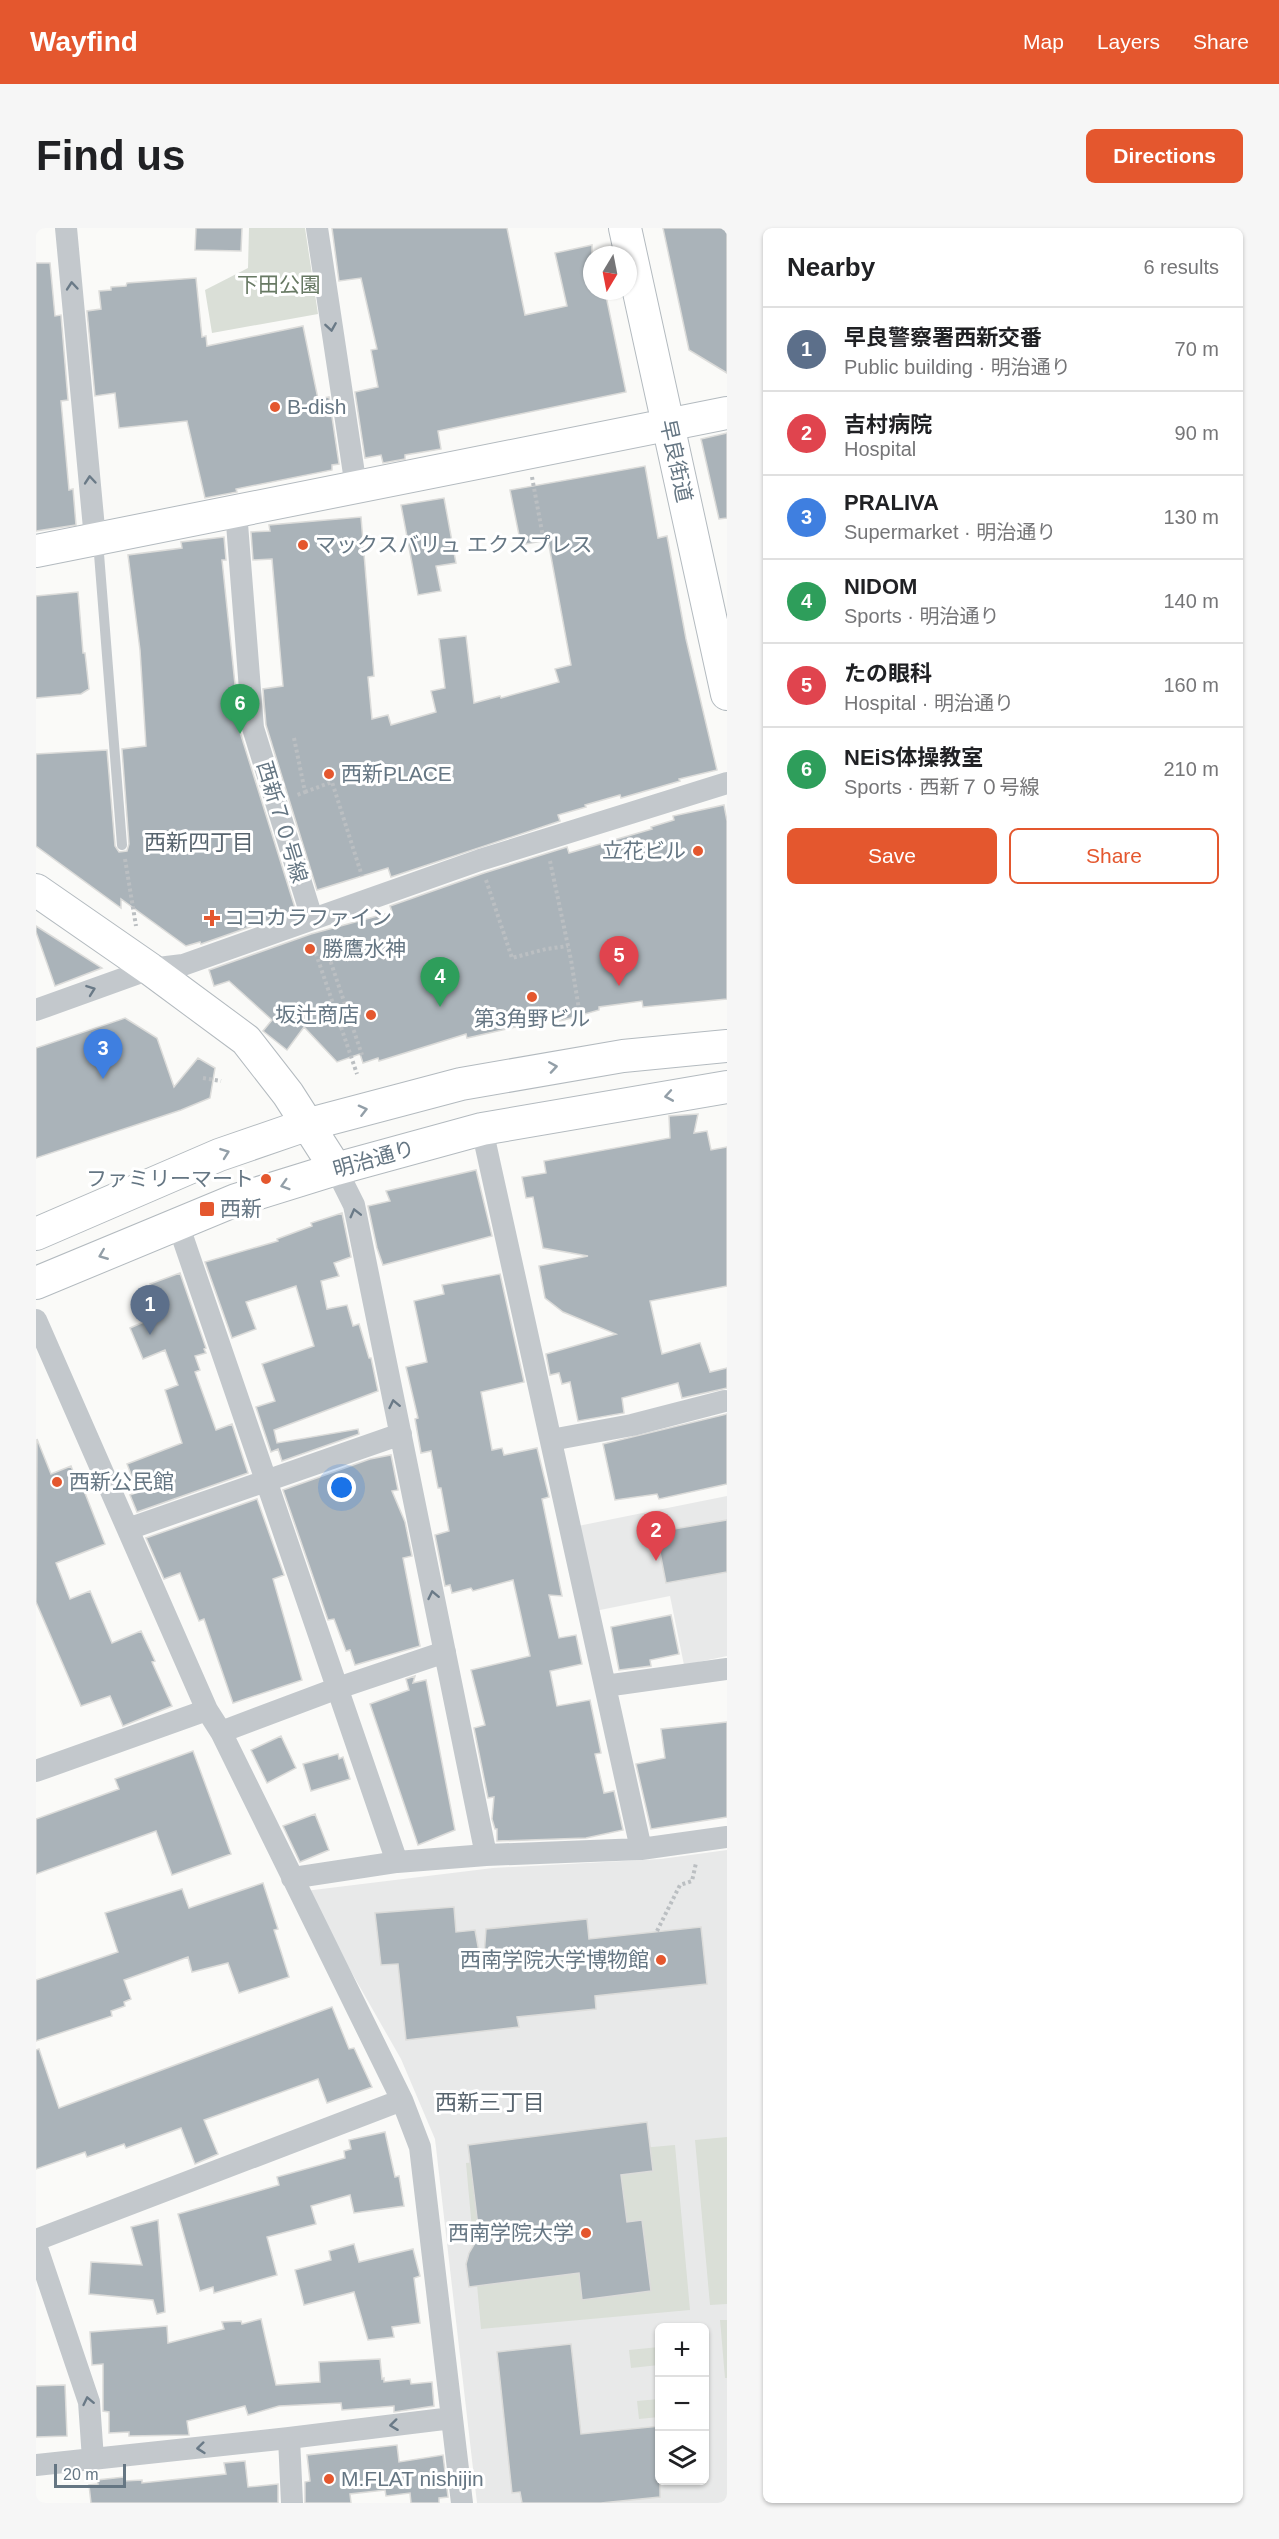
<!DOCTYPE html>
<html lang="en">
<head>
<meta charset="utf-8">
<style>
  body { margin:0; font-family:Helvetica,"Noto Sans JP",sans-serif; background:#f6f6f6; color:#202124 }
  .controls { position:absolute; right:18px; bottom:18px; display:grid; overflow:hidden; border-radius:9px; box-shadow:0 2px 4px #0004 }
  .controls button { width:54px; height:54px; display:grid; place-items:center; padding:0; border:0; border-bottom:2px solid #e0e0e0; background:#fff; color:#202124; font:30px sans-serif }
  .compass { position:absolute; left:547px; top:18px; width:54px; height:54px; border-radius:50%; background:#fff; box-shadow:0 2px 4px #0004; rotate:190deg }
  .scale { position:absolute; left:18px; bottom:15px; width:72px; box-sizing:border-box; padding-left:6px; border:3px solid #657683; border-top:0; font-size:16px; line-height:21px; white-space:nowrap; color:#657683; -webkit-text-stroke:4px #fff; paint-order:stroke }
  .you { position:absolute; left:306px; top:1260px; width:21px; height:21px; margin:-15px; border:4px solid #fff; border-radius:50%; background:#1a73e8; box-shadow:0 0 0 9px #1a73e833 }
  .badge { display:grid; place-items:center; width:39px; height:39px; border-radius:50%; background:#e4572e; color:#fff; font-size:20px; font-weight:700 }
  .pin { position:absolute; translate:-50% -50px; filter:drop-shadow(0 2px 3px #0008) }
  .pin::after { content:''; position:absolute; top:32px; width:21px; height:18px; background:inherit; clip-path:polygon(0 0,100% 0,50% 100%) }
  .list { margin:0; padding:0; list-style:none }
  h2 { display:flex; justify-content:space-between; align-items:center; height:78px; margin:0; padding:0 24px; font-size:26px }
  h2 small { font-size:20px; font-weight:400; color:#757577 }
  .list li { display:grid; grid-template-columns:39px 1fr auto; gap:18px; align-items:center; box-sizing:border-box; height:84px; padding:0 24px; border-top:2px solid #e0e0e0 }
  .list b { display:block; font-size:22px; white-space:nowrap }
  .list p { margin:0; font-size:20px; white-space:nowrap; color:#757577 }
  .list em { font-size:20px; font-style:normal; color:#757577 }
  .actions { display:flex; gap:12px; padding:18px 24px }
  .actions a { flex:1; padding:14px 0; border:2px solid #e4572e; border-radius:9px; text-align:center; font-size:21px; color:#e4572e }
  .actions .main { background:#e4572e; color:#fff }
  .icon { flex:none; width:33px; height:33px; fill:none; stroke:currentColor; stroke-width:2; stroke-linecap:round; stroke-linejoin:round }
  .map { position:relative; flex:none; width:691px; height:2275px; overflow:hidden; border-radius:9px }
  header { display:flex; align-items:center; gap:36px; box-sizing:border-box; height:84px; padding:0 30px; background:#e4572e; color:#fff }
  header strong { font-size:28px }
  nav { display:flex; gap:33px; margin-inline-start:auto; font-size:21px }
  .intro { display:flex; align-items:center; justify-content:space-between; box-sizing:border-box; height:144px; padding:0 36px }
  h1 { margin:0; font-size:42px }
  .button { padding:15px 27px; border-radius:9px; background:#e4572e; color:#fff; font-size:21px; font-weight:700 }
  main { display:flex; gap:36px; padding:0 36px }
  aside { flex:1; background:#fff; border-radius:9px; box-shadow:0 2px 4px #0004 }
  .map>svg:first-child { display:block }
  .built { fill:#e8e9e9; fill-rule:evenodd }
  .green { fill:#dadfd7 }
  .building { fill:#aab3b9; stroke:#dcdcda; stroke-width:1.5 }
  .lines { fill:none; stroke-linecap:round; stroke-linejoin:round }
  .secondary-casing { stroke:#b3babf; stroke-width:34 }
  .path { stroke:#bbbfc2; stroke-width:4; stroke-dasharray:3 3; stroke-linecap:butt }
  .lane { stroke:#c3c8cc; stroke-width:10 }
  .street { stroke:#c3c8cc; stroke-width:22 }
  .secondary { stroke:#fff; stroke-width:32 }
  .oneway { stroke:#6a7a87 }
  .oneway2 { stroke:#939fa8 }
  .poi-dot { fill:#e4572e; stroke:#fff; stroke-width:2 }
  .labels { text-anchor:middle; stroke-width:6; stroke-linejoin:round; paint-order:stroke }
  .park-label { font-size:21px; fill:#687a64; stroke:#fff }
  .poi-label { font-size:21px; fill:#657683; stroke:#fff; text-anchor:start }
  .street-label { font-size:21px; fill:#657683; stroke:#fff }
  .neighbourhood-label { font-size:22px; fill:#57646e; stroke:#fff }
</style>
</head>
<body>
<header>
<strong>Wayfind</strong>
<nav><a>Map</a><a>Layers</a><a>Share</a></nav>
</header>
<div class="intro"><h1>Find us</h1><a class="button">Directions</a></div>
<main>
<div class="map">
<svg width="691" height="2275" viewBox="0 0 691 2275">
  <rect width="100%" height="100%" fill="#fafaf8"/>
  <path class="built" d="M691,1268V1428L648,1437L634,1368L559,1383L542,1298Z
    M691,1622V2275H441L399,1911L365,1831L269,1663L457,1640L625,1631ZM624,2100H668V2252H624Z"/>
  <path class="green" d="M213,0H269L282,86L176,105L169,62L212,40Z
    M691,1909V2076L674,2077L659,1912Z
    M639,1917L654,2082L445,2101L430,1935Z
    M691,2092V2150H689L684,2092Z
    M623,2119V2137L595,2140L593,2122Z
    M623,2171V2189L603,2191L601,2173Z"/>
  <path class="building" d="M160,0H206L205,23L159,22Z
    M296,0H471L489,87L531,78L519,25L556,17V63H569L590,164L402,203L405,221L369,227V231L347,235L345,227L329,230L319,164L342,159L335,122L341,121L325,50L303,53Z
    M627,0H691V145L653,122Z
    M0,35H14L19,88L25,87L32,172L25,173L33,262L37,261L40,297L0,303Z
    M160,50L166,109L170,108L171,118L267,98L282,171L293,169L303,236L296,237V242L200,261L201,264L169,270L151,193L83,200L79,165L59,168L51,83L65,81L63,63L75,62V59L90,58L91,55Z
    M691,205V290L683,291L665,211Z
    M609,238L622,310L631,308L650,411L681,542L643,551L644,553L585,570L584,567L549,577L550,579L522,587L524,593L355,649L352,640L281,662L230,497L227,461L247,458L236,331L217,332L215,304L234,303L233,297L325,289L338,448L332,449L336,491L352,487L355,497L400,484L395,463L409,460L403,411L430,408L438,475L464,468L465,470L523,454L519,441L535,437L512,312L485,317L474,262Z
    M408,270L420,335L400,338L405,363L382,367L365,277Z
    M188,309L190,332H186L204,504L260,683L165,716L164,714L150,718L85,671V680L0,618V526L71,522L79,618L83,624L91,623L93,616L86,521L110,518L104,422L92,327L146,320L145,314Z
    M42,364L47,425H49L53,461L45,466L0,470V368Z
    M688,577L691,593V771L607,779L606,773L563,779V782L524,793L523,789L431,810L430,806L343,833L342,830L327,835L324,826L301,834L268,799L251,822L227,803L236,792L193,753L178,758L173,742L275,706L356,684L354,678L448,645L531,619L533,625L616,601L615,599L638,592L637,588Z
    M0,698L66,740L19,758L0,704Z
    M89,790L121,810L138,859L162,830L179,840L174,870L145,882L0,930V820Z
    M662,886L658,905L671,903L675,922L691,919V1058L614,1073L626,1126L664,1115L674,1144L691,1140V1160L646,1170L642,1155L586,1170L588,1185L542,1193L534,1154L526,1156L523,1145L514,1147L510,1126L580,1106L527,1084L509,1070L503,1038L552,1028L507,1020L497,969L490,970L486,949L510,945L508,933L634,910L633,888Z
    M440,942L456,1008L347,1037L341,1020L332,978L354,973L350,963Z
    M306,985L315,1029L298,1035L303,1048L285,1053L291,1081L311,1077L317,1098L323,1096L333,1130H335L342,1163L238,1202L241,1215L322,1201L323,1206L246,1233L242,1221L235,1224L220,1179L239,1173L226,1136L278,1118L260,1058L210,1074L220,1101L196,1110L169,1034L242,1013L241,1011L276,998L275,995Z
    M144,1045L170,1120L168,1121L170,1125L159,1128L164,1142L159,1144L180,1202L196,1196L212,1245L101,1284L94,1267L102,1264L91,1236L146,1215L129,1162L142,1157L129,1122L107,1131L94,1100L126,1086L114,1056Z
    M464,1046L488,1154L445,1164L456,1222L466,1220L468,1227L501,1220L513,1269L506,1271L526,1368L513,1367L523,1410L540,1407L546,1436L514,1443L521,1478L554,1472L565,1525L559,1526L568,1565L578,1563L587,1602L550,1610L461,1613V1601H459L456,1591L458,1569L452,1570L438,1500L449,1497L435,1442L494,1428L477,1352L437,1363L435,1360L416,1365L414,1357L409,1358L399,1307L413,1303L405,1260H402L395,1223L385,1225L379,1191L382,1190L370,1139L391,1134L378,1073L408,1066L406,1057Z
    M691,1186V1256L623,1271L621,1266L579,1272L567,1216Z
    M1,1211L15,1246L35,1238L42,1256L45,1255L69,1316L20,1335L34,1371L54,1363L76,1415L105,1403L119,1433L116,1434L136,1478L87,1498L74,1468L45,1478L0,1374Z
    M355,1227L362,1262L356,1263L369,1294L376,1328L367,1330L384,1418L319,1437L314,1422L310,1423L298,1391L292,1392L247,1262L334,1231Z
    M221,1271L248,1347L237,1351L266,1452L197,1475L168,1391L163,1393L144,1345L128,1351L110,1310Z
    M691,1292V1344L630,1355L620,1304Z
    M635,1387L643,1426L614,1432L615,1438L583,1442L575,1399Z
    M379,1448L377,1455L390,1452L419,1602L382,1617L334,1476L373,1462L370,1451Z
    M691,1494V1589L615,1601L600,1536L629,1530L625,1501Z
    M245,1508L260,1540L231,1555L215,1522Z
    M157,1523L195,1626L136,1647L120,1603L0,1646V1591L83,1561L79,1551Z
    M302,1526L303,1531L307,1529L314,1551L275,1563L267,1536Z
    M279,1586L293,1622L264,1634L247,1598Z
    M227,1655L242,1701L238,1702L253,1749L203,1765L192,1735L156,1744L152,1729L88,1752L95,1771L88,1774L89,1778L75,1783L76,1788L0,1813V1752L82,1724L69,1685L146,1661L153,1680Z
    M418,1679L420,1704L439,1702L444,1729L448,1728L450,1701L551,1691L553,1711L665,1699L671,1756L559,1768L560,1781L481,1789L483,1799L370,1812L362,1736L345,1737L339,1685Z
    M296,1779L313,1821L318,1820L336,1859L291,1875L282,1851L168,1892L182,1926L159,1936L145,1900L90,1920L88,1916L51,1929L49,1924L0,1941V1822L3,1821L23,1880Z
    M611,1894L617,1943L585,1947L591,1994L606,1992L615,2063L546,2072L543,2045L433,2059L430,2036L433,2025L446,2003L442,1998L432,1917Z
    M349,1904L359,1949L363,1948L368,1978L318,1985L314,1967L275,1978L280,1996L231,2009L241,2047L178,2065L177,2059L164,2063L142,1986L243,1957L241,1949L309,1930L308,1923L315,1921L313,1912Z
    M122,1992L129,2084L121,2086L117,2072L53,2066L55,2034L106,2037L95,1999Z
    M318,2016L323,2034L377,2021L384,2048L378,2050L384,2095L356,2099L358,2109L332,2112L318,2064L268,2077L259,2042L295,2032L293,2023Z
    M225,2091L240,2157L284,2154L283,2134L344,2131L346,2151L348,2150V2154L374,2151L375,2156L396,2154L398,2178L358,2184V2178L306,2182L305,2175L243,2178L212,2187L209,2178L151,2193L153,2207L93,2208V2204L73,2205V2184L67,2183V2136L56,2137L54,2104L131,2098L132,2115L188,2101L186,2094L205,2093L206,2096Z
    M535,2116L545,2206L624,2198V2269L565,2275H486L484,2264L476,2265L461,2124Z
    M29,2157L31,2208L0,2209V2158Z
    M361,2217L363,2234L407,2227L412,2269L403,2270V2275H375L374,2265L350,2268L349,2262L314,2266L315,2275H269V2254L274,2253L271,2227Z
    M209,2233L212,2259L242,2256V2275H55L53,2257L62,2256L61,2252L88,2249V2253L106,2252V2255L190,2246L188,2235Z"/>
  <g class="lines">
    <defs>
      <path id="secondary" d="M589,0L691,466
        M0,323L691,185
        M0,662L114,741L210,812L252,866L300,941
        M0,1006L183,927L270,897L425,856L587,828L691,818
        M0,1055L200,972L300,941L446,901L691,859"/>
    </defs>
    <use href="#secondary" class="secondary-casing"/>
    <path class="path" d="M496,249L509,320
      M258,510L269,564L261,567
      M269,564L296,554L326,648
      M89,631L100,698
      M514,633L535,732L546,800
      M450,652L476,730L510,721L532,718
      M287,711L326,827
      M276,714L321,846
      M167,850L185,853
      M621,1703L644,1657L656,1653L660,1635"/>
    <path class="lane" d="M59,313L63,326L86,617"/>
    <path class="street" d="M30,0L59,311
      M281,0L320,259
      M200,283L217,500L276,690
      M0,782L114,741L147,737L444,632L691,555
      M446,901L605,1621
      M300,941L318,977L450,1627
      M142,996L361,1634
      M0,1092L171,1482L185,1504L366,1872L384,1919L426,2275
      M515,1212L596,1197L689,1173
      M92,1301L365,1206
      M569,1458L691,1441
      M185,1504L302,1460L409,1424
      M0,1543L171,1482
      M256,1650L361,1634L450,1627L605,1621L691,1609
      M0,2012L366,1872
      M0,2017L53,2174L57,2231
      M253,2210L256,2275
      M0,2237L253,2210L416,2190"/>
    <use href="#secondary" class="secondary"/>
  </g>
  <defs><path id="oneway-chevron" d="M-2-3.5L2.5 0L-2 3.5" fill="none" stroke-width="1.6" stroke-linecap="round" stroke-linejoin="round" transform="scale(1.5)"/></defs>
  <g class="oneway">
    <use href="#oneway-chevron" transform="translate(36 58) rotate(-95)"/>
    <use href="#oneway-chevron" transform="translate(295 99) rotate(81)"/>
    <use href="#oneway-chevron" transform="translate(54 252) rotate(-95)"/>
    <use href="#oneway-chevron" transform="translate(55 762) rotate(-20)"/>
    <use href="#oneway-chevron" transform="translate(319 985) rotate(-104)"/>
    <use href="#oneway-chevron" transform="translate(358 1176) rotate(-102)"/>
    <use href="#oneway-chevron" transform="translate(397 1367) rotate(-102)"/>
    <use href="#oneway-chevron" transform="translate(52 2173) rotate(-102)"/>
    <use href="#oneway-chevron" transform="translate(358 2197) rotate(173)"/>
    <use href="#oneway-chevron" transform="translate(165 2220) rotate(174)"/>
  </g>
  <g class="oneway2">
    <use href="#oneway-chevron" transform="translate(517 839) rotate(-9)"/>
    <use href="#oneway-chevron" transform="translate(633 868) rotate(170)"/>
    <use href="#oneway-chevron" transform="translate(327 882) rotate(-14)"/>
    <use href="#oneway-chevron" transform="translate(189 925) rotate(-20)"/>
    <use href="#oneway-chevron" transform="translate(249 957) rotate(163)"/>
    <use href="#oneway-chevron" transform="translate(67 1027) rotate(158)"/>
  </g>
  <g class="poi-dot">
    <circle cx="239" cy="179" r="6"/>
    <circle cx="267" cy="317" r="6"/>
    <circle cx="293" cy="546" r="6"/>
    <circle cx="662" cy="623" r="6"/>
    <path d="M173 681h6v6h6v6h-6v6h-6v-6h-6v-6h6z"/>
    <circle cx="274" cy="721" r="6"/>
    <circle cx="496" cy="769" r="6"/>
    <circle cx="335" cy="787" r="6"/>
    <circle cx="230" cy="951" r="6"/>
    <rect x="163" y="973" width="16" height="16" rx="3"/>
    <circle cx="21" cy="1254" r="6"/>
    <circle cx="625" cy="1732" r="6"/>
    <circle cx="550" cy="2005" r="6"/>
    <circle cx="293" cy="2251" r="6"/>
  </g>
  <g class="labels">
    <g class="park-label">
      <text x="243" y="64">下田公園</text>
    </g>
    <g class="poi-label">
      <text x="251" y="186">B-dish</text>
      <text x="279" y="324">マックスバリュ エクスプレス</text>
      <text x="305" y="553">西新PLACE</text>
      <text x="650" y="630" text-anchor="end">立花ビル</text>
      <text x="188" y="697">ココカラファイン</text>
      <text x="286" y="728">勝鷹水神</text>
      <text x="323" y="794" text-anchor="end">坂辻商店</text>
      <text x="496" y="798" text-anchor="middle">第3角野ビル</text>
      <text x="218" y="958" text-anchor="end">ファミリーマート</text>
      <text x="184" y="988">西新</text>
      <text x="33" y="1261">西新公民館</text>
      <text x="613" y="1739" text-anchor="end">西南学院大学博物館</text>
      <text x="538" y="2012" text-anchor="end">西南学院大学</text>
      <text x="305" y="2258">M.FLAT nishijin</text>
    </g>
    <g class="street-label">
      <text transform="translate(640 233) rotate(78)" y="7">早良街道</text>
      <text transform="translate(246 594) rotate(73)" y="7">西新７０号線</text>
      <text transform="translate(338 931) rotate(-16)" y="7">明治通り</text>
    </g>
    <g class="neighbourhood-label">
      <text x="163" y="622">西新四丁目</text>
      <text x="454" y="1882">西新三丁目</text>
    </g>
  </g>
</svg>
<div class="controls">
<button>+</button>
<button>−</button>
<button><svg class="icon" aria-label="layers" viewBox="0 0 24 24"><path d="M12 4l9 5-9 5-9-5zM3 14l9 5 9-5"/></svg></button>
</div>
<svg class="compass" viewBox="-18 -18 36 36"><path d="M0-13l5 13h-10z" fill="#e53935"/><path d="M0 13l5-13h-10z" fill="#757577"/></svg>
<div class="scale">20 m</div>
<div class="you"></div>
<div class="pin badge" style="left:114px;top:1107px;background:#5c6f8a">1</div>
<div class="pin badge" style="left:620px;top:1333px;background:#e0444e">2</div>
<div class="pin badge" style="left:67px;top:851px;background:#3f7fe0">3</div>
<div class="pin badge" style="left:404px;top:779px;background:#2e9e5b">4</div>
<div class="pin badge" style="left:583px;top:758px;background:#e0444e">5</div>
<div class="pin badge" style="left:204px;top:506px;background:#2e9e5b">6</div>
</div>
<aside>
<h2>Nearby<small>6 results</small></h2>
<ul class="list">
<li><span class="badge" style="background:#5c6f8a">1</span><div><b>早良警察署西新交番</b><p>Public building · 明治通り</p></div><em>70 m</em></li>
<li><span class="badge" style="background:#e0444e">2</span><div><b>吉村病院</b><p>Hospital</p></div><em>90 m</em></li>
<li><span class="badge" style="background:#3f7fe0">3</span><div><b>PRALIVA</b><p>Supermarket · 明治通り</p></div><em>130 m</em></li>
<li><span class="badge" style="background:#2e9e5b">4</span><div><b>NIDOM</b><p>Sports · 明治通り</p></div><em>140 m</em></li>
<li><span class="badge" style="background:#e0444e">5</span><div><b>たの眼科</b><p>Hospital · 明治通り</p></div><em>160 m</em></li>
<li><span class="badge" style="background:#2e9e5b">6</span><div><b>NEiS体操教室</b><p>Sports · 西新７０号線</p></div><em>210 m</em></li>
</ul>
<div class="actions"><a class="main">Save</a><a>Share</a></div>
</aside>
</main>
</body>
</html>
